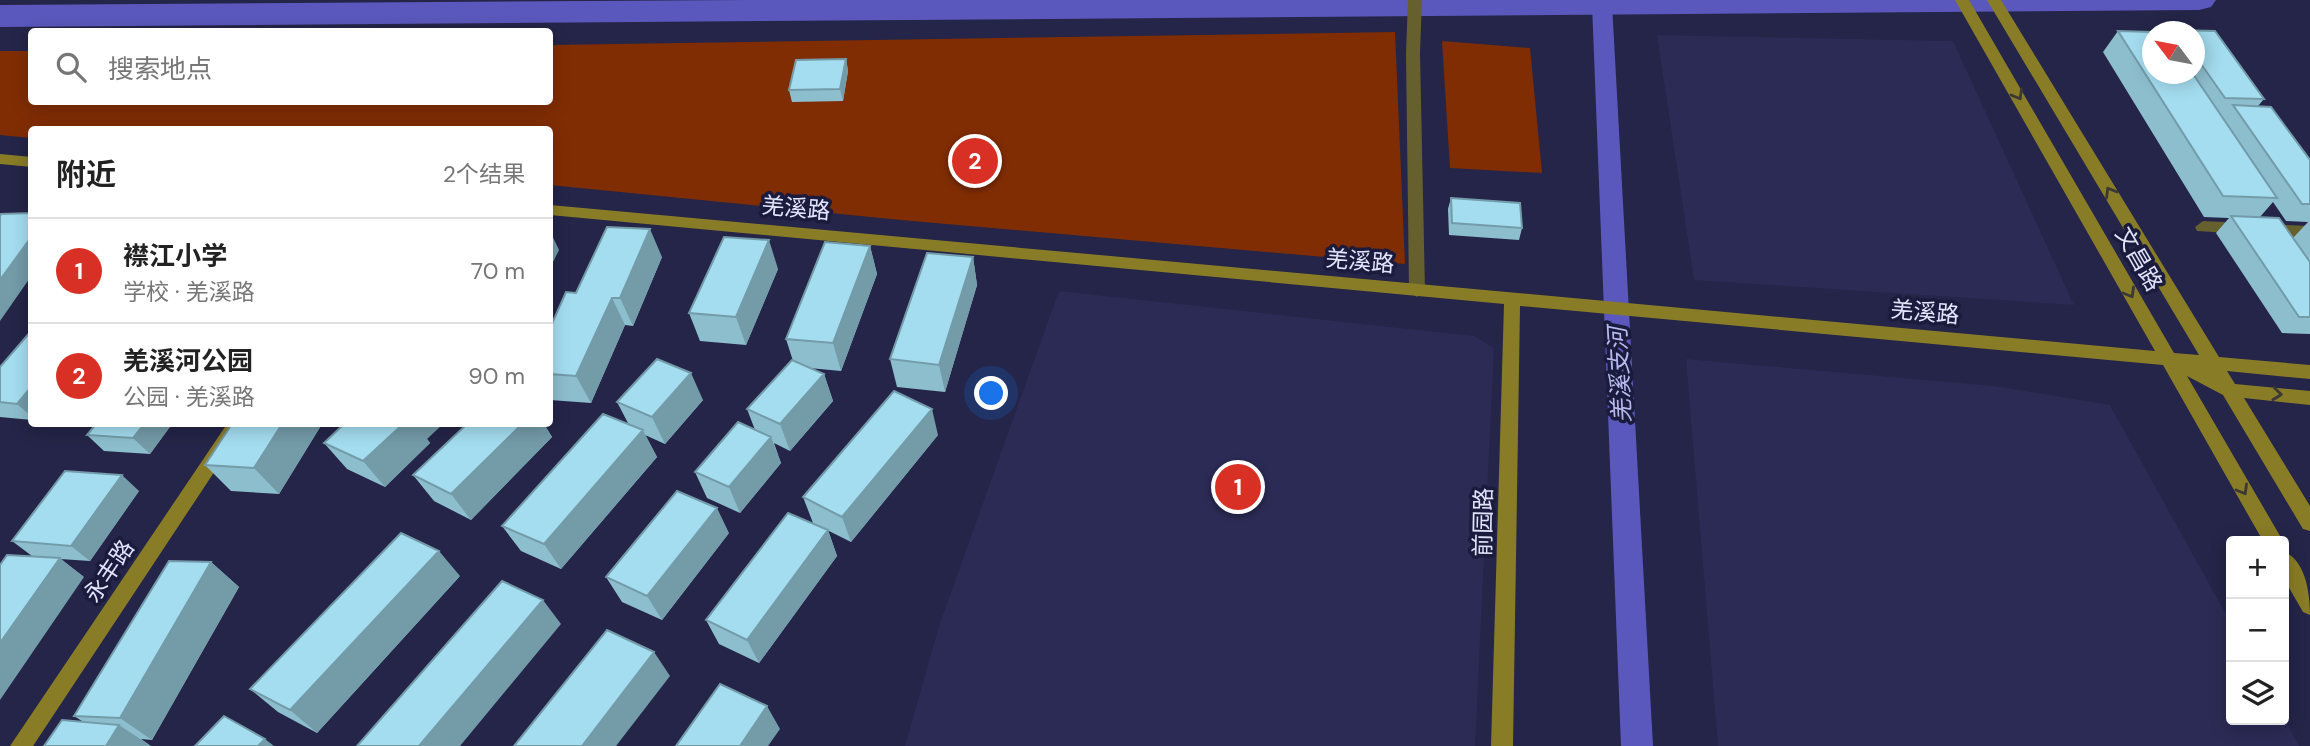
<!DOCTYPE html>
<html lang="zh">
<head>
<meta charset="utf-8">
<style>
  body { margin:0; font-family:"DM Sans","Noto Sans SC",sans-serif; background:#f6f6f6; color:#222 }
  .controls { position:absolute; right:21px; bottom:21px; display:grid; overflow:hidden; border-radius:7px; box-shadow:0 4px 18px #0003 }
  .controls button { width:63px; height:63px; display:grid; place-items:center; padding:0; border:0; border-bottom:2px solid #e0e0e0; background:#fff; color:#222; font:35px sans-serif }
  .compass { position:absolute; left:2142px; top:21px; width:63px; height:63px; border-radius:50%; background:#fff; box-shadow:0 4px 18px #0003; rotate:302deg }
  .you { position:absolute; left:992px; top:394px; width:24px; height:24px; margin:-18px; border:5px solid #fff; border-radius:50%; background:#1a73e8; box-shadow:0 0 0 10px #1a73e833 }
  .badge { display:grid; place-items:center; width:46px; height:46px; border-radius:50%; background:#d93025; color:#fff; font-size:23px; font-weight:700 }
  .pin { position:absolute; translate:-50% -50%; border:4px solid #fff; box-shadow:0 2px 7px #0006 }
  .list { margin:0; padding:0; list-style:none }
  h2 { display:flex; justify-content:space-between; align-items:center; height:91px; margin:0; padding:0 28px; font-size:30px }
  h2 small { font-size:23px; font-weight:400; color:#767676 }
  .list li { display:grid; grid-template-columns:46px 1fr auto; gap:21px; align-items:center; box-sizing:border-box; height:105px; padding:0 28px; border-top:2px solid #e0e0e0 }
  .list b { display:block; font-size:26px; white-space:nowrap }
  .list p { margin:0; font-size:23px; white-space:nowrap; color:#767676 }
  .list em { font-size:23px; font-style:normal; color:#767676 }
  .icon { flex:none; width:38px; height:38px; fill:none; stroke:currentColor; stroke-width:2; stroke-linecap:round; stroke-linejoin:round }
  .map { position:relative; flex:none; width:2310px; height:746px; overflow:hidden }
  .search { position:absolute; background:#fff; box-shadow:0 4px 18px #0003; left:28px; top:28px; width:525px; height:77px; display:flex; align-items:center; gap:18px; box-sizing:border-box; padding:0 24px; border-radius:7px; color:#767676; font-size:26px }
  .panel { position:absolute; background:#fff; box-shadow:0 4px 18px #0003; left:28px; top:126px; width:525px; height:301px; border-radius:7px }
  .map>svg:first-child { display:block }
  .built { fill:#2b2b55 }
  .green { fill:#812d04 }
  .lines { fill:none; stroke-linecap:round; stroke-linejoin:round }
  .canal { fill:#5b58bd; fill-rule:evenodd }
  .river { fill:#5b58bd; fill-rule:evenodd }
  .street { fill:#665f2e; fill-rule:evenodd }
  .secondary { fill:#897c27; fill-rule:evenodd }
  .wall { fill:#8dbece; fill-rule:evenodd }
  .shaded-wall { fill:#739ba8 }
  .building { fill:#a4ddf0; stroke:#739ba8; stroke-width:2 }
  .oneway { stroke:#3c3836 }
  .labels { text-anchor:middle; stroke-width:7; stroke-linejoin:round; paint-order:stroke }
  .street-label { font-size:23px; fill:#e1e4fb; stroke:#1b1b3d }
  .water-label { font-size:24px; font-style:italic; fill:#b6baee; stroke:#1b1b3d }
</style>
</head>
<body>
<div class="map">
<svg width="2310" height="746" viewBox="0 0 2310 746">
  <rect width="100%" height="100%" fill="#242548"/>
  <path class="built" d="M1657,35L1953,41L2074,305L1694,280Z
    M1059,291L1474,336L1494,348L1475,746H905L939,626Z
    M1686,359L1994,386L2110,405L2231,623V720H2284V717L2299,746H1718Z"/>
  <path class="green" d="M1395,32L1405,264L901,220L550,185V130H32L31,138L0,135V51H31L32,102H550V45Z
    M1442,41L1530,48L1542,173L1450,168Z"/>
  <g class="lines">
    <path class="canal" d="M742,0H763C756,11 751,18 738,14L735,10Z
      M1595,0H1609L1612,4L1653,746H1621L1592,4Z"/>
    <path class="river" d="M746,0H2216L2211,7L2199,10L0,27V5Z"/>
    <path class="street" d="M1408,0H1422L1420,53L1425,291L1417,297L1409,291L1406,53Z
      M2203,221L2310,226V238L2197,231L2195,227Z"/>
    <path class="secondary" d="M1955,0H1969L2174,353L2199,355L1987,0H2001L2219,357L2310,365V379L2227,371L2235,384L2310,391V405L2244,398L2310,506V531L2303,529L2223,395L2187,376L2283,541H2263L2163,365L1520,306L1513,746H1491L1504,304L550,215V205L2155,351Z
      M0,154L32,157V167L0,164Z
      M227,424H246L33,746H10Z
      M2284,552C2306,560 2310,595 2310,615L2303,612L2284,579Z"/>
  </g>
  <path class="wall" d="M2178,30L2215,31L2264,99L2258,106L2271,107L2310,160V334L2282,333L2216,233L2229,218L2204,217L2103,52L2118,31L2152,32V74H2194V32H2177ZM2273,202L2286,221L2308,222L2293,238L2279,218L2260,217Z
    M846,59L848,71L843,101L792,102L789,90Z
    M1451,198L1522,228L1519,240L1449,235L1448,209Z
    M870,246L877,274L841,371L809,368L824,374L833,401L790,451L774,443L781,463L740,513L707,498L695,472L755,430L747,409L793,361L786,339Z
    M662,257L633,326L625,325L591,403L550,400V328L576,293Z
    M973,257L977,285L945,392L897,387L890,359Z
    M778,269L746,345L700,341L689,313Z
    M32,330V420L0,417V367Z
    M703,400L665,444L645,435L657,457L561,569L521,551L502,526L629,425L617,402Z
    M172,424L150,454L104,451L87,435Z
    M232,424H322L279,494L231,491L205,465Z
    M467,424H544L552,437L471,520L434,501L413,475Z
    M938,435L851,542L813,523L803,497Z
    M427,439L430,443L385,487L347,469L324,443Z
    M139,491L90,561L60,559L84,577L32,556L12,541Z
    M828,530L837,556L759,663L719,644L706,620Z
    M729,533L662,620L622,602L606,577Z
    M211,562L239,587L152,740L141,739L151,746L82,721L74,716Z
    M460,576L317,733L278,712L250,689Z"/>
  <path class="shaded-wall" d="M846,59L848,71L843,101L840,89Z
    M650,229L662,257L633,326L620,298Z
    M550,231L559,250L550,268Z
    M32,236V275L0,321V280Z
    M769,240L778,269L746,345L736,317Z
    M870,246L877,274L841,371L833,343Z
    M973,257L977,285L945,392L939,365Z
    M612,298L625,325L591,403L576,376Z
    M691,373L703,400L665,444L652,417Z
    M824,374L833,401L790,451L780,424Z
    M32,386V417L17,404Z
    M932,409L938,435L851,542L842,517Z
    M144,424H172L150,454L133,438Z
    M282,424H322L279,494L254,468Z
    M403,424H443L427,439L430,443L385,487L363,461Z
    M522,424H544L552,437L471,520L451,494Z
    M643,430L657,457L561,569L544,544Z
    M771,437L781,463L740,513L729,487Z
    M122,475L139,491L90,561L71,546Z
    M717,508L729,533L662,620L647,596Z
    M828,530L837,556L759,663L747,640Z
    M439,551L460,576L317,733L290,710Z
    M60,558L84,577L0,700V643Z
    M211,562L239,587L152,740L120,718Z
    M543,600L561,624L460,746H419Z
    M654,652L670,676L616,746H582Z
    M767,706L780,729L768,746H740Z
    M119,725L151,746H106Z
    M265,739L274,746H258Z"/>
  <path class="building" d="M2178,30L2215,31L2264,99L2225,98L2194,54V32H2179Z
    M2118,31L2152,32V74H2193L2277,198L2223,196Z
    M846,59L840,89L789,90L796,60Z
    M2233,105L2271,107L2310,160V204H2302Z
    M1451,198L1520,203L1522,228L1452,223Z
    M32,213V236L0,280V216L1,214Z
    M2231,216L2279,218L2310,262V317H2299Z
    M607,227L650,229L620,298H612L576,376L550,374V328L566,292L576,293Z
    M724,237L769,240L736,317L689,313Z
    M825,242L870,246L833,343L786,339Z
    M927,253L973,257L939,365L890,359Z
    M32,330V386L17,404L0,402V367Z
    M657,359L691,373L652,417L617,402Z
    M792,360L824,374L780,424L747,409Z
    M894,391L932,409L842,517L803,497Z
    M603,414L643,430L544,544L502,526Z
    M738,422L771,437L729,487L695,472Z
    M96,424H144L133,438L87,435Z
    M232,424H282L254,468L205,465Z
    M344,424H403L363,461L324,443Z
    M467,424H522L451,494L413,475Z
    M65,471L122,475L71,546L12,541Z
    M677,491L717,508L647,596L606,577Z
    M788,513L828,530L747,640L706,620Z
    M401,533L439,551L290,710L250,689Z
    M7,555L60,558L0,643V565Z
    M169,561L211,562L120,718L74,716Z
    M502,581L543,600L419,746H357Z
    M607,630L654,652L582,746H514Z
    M720,684L767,706L740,746H676Z
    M224,716L265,739L258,746H195Z
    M62,720L119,725L106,746H44Z"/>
  <defs><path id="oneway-chevron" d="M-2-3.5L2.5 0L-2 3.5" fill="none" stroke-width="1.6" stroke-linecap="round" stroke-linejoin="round" transform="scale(1.75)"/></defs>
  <g class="oneway">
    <use href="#oneway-chevron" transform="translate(2018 95) rotate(60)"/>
    <use href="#oneway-chevron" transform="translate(2110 192) rotate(-121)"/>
    <use href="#oneway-chevron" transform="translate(2130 293) rotate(60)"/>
    <use href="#oneway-chevron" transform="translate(2277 394) rotate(6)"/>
    <use href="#oneway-chevron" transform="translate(2243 490) rotate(60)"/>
  </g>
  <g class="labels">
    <g class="street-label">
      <text transform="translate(796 208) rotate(5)" y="8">羌溪路</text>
      <text transform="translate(2139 259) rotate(60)" y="8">文昌路</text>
      <text transform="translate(1360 261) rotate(5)" y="8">羌溪路</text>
      <text transform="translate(1925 312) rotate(5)" y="8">羌溪路</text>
      <text transform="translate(1483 522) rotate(-89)" y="8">前园路</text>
      <text transform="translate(109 571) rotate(-56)" y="8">永丰路</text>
    </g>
    <g class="water-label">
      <text transform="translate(1620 375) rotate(-93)" y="8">羌溪支河</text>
    </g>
  </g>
</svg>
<div class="controls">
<button>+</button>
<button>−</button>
<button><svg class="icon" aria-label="layers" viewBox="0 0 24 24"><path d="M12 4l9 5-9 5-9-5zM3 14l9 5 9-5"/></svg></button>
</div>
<svg class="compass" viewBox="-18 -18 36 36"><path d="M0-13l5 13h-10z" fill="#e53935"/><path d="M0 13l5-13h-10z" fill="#767676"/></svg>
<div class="you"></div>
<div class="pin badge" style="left:1238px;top:487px">1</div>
<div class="pin badge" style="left:975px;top:161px">2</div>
<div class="search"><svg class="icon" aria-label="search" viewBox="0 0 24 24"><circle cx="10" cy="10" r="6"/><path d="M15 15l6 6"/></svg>搜索地点</div>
<section class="panel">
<h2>附近<small>2个结果</small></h2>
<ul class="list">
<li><span class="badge">1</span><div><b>襟江小学</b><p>学校 · 羌溪路</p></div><em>70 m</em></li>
<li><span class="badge">2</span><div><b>羌溪河公园</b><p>公园 · 羌溪路</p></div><em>90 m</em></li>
</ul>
</section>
</div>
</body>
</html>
